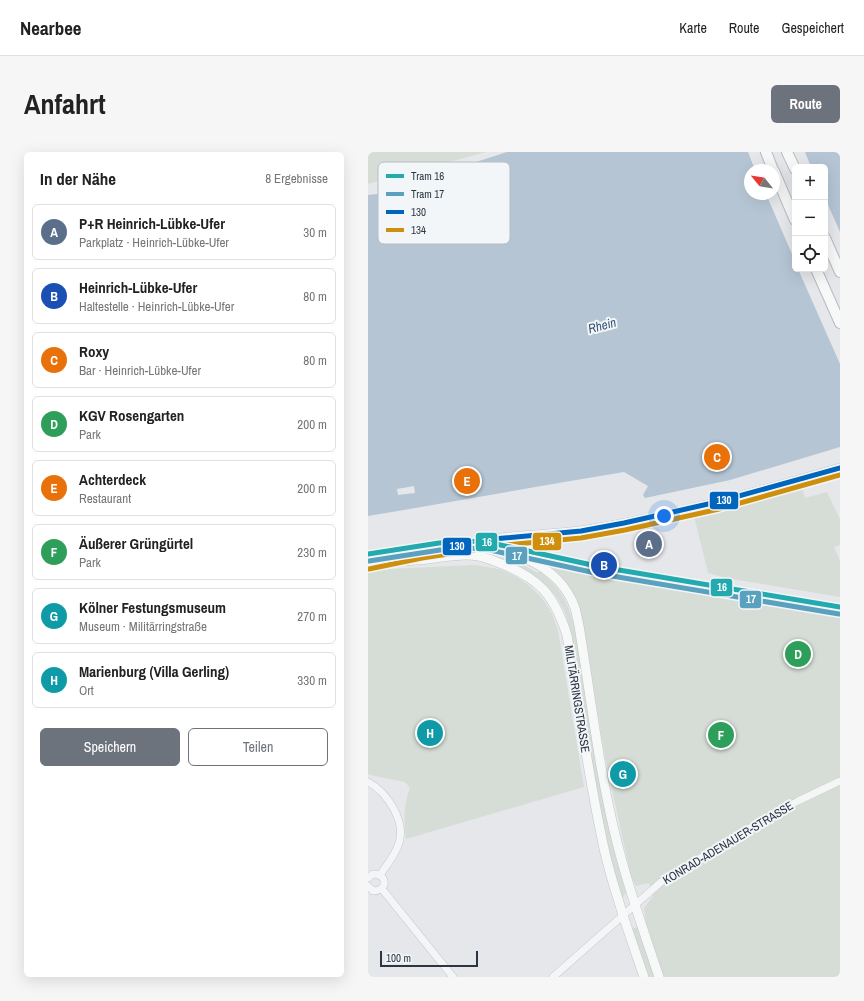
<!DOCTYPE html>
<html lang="de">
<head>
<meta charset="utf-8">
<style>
  body { margin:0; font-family:"Archivo Narrow",sans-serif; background:#f6f6f6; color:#222 }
  .controls { position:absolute; right:12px; top:12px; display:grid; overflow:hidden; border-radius:6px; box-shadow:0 4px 16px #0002 }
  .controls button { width:36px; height:36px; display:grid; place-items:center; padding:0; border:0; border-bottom:1px solid #e0e0e0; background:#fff; color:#222; font:20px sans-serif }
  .compass { position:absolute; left:376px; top:12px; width:36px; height:36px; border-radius:50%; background:#fff; box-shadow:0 4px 16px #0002; rotate:300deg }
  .scale { position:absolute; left:12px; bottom:10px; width:98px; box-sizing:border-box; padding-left:4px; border:2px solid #2c3543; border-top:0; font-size:11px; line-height:14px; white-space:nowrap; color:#2c3543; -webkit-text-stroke:3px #f3f6f8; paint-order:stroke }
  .you { position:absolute; left:296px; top:364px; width:14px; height:14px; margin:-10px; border:3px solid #fff; border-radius:50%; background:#1a73e8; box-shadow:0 0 0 6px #1a73e833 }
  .badge { display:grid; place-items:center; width:26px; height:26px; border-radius:50%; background:#6d737d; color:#fff; font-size:13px; font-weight:700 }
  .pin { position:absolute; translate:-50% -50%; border:2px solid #fff; box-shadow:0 1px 4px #0006 }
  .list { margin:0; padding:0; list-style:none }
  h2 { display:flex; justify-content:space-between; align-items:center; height:52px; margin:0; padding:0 16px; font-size:17px }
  h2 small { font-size:13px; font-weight:400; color:#767676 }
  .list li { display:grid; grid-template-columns:26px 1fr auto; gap:12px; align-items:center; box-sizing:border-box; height:56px; margin:0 8px 8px; padding:0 8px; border:1px solid #e0e0e0; border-radius:6px }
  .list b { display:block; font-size:15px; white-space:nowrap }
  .list p { margin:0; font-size:13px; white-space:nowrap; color:#767676 }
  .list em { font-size:13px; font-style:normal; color:#767676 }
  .actions { display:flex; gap:8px; padding:12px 16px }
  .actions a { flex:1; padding:9px 0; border:1px solid #6d737d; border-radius:6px; text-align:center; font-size:14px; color:#6d737d }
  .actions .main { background:#6d737d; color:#fff }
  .icon { flex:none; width:22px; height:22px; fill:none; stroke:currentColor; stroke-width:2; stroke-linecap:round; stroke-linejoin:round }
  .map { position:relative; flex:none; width:472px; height:825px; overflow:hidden; border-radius:6px }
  header { display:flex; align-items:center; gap:24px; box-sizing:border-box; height:56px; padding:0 20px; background:#fff; border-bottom:1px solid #e0e0e0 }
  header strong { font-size:19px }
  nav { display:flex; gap:22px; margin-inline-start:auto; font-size:14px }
  .intro { display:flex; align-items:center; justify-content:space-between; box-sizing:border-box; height:96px; padding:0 24px }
  h1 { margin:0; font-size:28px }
  .button { padding:10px 18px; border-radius:6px; background:#6d737d; color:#fff; font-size:14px; font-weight:700 }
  main { display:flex; gap:24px; padding:0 24px }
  aside { flex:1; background:#fff; border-radius:6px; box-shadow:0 4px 16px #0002 }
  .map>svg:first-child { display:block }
  .green { fill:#d6ddd6 }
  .water { fill:#b5c5d4; fill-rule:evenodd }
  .pier { fill:#e5e7ea }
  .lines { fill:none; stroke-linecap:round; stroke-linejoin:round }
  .minor-casing { stroke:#c3c5c8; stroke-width:8 }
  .major-casing { stroke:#c2c4c8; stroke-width:10 }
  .highway-casing { stroke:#b7babe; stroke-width:12 }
  .minor { stroke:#f4f5f6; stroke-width:7 }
  .major { stroke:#f7f8f8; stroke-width:9 }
  .highway { stroke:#f7f8f8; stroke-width:10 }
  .bus-1-casing { stroke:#f3f6f8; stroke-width:8 }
  .bus-2-casing { stroke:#f3f6f8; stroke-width:8 }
  .bus-1 { stroke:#0065bd; stroke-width:5 }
  .bus-2 { stroke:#ce8f0d; stroke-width:5 }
  .tram-1-casing { stroke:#f3f6f8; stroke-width:8 }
  .tram-2-casing { stroke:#f3f6f8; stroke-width:8 }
  .tram-1 { stroke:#23aaae; stroke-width:5 }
  .tram-2 { stroke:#5aa1c0; stroke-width:5 }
  .labels { text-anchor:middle; stroke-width:4; stroke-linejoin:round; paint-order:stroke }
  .street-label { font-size:12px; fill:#2c3543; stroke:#f3f6f8 }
  .water-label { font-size:13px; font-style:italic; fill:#375676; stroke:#f3f6f8 }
  .key { fill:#f3f6f8; stroke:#b7bcc2; stroke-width:1 }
  .key-label { font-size:11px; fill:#2c3543 }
  .line-badge { stroke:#f3f6f8; stroke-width:1.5 }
  .badge-label { font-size:11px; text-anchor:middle; font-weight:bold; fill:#fff }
</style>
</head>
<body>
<header>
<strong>Nearbee</strong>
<nav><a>Karte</a><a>Route</a><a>Gespeichert</a></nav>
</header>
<div class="intro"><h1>Anfahrt</h1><a class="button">Route</a></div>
<main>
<aside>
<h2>In der Nähe<small>8 Ergebnisse</small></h2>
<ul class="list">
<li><span class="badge" style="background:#5c6f8a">A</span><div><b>P+R Heinrich-Lübke-Ufer</b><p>Parkplatz · Heinrich-Lübke-Ufer</p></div><em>30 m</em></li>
<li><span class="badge" style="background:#1a4fb4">B</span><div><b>Heinrich-Lübke-Ufer</b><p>Haltestelle · Heinrich-Lübke-Ufer</p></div><em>80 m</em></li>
<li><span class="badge" style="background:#e8710a">C</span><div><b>Roxy</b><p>Bar · Heinrich-Lübke-Ufer</p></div><em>80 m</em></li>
<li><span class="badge" style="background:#2e9e5b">D</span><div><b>KGV Rosengarten</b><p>Park</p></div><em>200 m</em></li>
<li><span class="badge" style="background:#e8710a">E</span><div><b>Achterdeck</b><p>Restaurant</p></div><em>200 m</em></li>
<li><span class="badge" style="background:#2e9e5b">F</span><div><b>Äußerer Grüngürtel</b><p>Park</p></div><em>230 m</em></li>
<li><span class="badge" style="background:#0f9aa8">G</span><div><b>Kölner Festungsmuseum</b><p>Museum · Militärringstraße</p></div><em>270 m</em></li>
<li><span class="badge" style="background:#0f9aa8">H</span><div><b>Marienburg (Villa Gerling)</b><p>Ort</p></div><em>330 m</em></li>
</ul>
<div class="actions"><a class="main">Speichern</a><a>Teilen</a></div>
</aside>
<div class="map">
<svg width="472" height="825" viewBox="0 0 472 825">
  <rect width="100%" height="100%" fill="#e5e7ea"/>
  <path class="green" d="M0,0H118L0,32Z
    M434,336L437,346L459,340L472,367V393L466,395L472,409V445L358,426L340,421L326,364Z
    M134,406L154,412L170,421L171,419C196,438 202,456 209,485L237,661L246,699L258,741L254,746C234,682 223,614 213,548C210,530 207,512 204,494C202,482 201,468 195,456C182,431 159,416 133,407Z
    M181,412L191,413L344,444L358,446L359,441L472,460V825H296L278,772L276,756L285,744L281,731L268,734L263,725L237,605L215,472C209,449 198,429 181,412Z
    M105,413C113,414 122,415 130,417C152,424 173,440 184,462C186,467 188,473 190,479L216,635L38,687C36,669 35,654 42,636L37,630L6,624L0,622V418Z
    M270,775L286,825H279L263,777Z"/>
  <path class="water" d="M139,0H472V295L362,328L277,346L275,343L280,334L256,320C170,334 85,350 0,364V43L9,42ZM427,15H457V117H427ZM382,18H406V42H382Z"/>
  <path class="pier" d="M380,0H437L443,15H427V109L398,42H406V18H387Z
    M457,46L472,80V212L430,117H457Z
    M358,298L363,300L362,304L339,311L336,310L335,305L338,303Z
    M46,334L47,341L30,343L29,337Z"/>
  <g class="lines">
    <defs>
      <path id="minor" d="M0,630C19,640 38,669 31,691C28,702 19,713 12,723
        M0,726L5,722C20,722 20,739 5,739L0,734
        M14,737L85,825
        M185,825L293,730L371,682L430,649L472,629"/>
      <path id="major" d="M163,390C159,400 166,404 174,409
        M98,393C141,396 191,411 207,456C209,464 211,472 212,480C224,553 232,627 251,698C262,741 277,783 291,825
        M133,398L178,386
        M16,408C27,409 38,409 49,408C68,407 92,400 110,404C118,405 126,409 134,412C172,427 186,443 199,483C211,555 221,629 237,701C247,743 262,784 276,825
        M0,410C13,409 25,405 38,402C57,397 77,396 95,393C105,392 115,389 125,387C158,382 192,383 225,377C308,363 390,340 472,316"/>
      <path id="highway" d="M398,0L405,18
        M419,0L427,17
        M406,19L427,68
        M457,86L472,120
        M448,117L472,171"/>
    </defs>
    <use href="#minor" class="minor-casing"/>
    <use href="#major" class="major-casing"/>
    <use href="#highway" class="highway-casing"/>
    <use href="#minor" class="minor"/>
    <use href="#major" class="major"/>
    <use href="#highway" class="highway"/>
    <defs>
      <path id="bus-1" d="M0,410L52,399L99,393L125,387L213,379L256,371L349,350L472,316"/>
      <path id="bus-2" d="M1,417L54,406L100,399L126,394L213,386L257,378L351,357L472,323"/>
    </defs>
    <use href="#bus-1" class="bus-1-casing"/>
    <use href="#bus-2" class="bus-2-casing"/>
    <use href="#bus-1" class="bus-1"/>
    <use href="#bus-2" class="bus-2"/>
    <defs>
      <path id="tram-1" d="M0,402L71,391L114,389L233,415L472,455"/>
      <path id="tram-2" d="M1,409L72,398L113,396L232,422L471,462"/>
    </defs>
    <use href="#tram-1" class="tram-1-casing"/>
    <use href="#tram-2" class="tram-2-casing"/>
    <use href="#tram-1" class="tram-1"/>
    <use href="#tram-2" class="tram-2"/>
  </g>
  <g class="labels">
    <g class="street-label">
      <text transform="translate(209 547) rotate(81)" y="4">MILITÄRRINGSTRASSE</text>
      <text transform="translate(360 691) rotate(-31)" y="4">KONRAD-ADENAUER-STRASSE</text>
    </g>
    <g class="water-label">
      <text transform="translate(234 173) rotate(-15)" y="5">Rhein</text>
    </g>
  </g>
  <rect x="10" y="10" width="132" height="82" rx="6" class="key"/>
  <rect x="18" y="22" width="18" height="4" fill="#23aaae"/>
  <rect x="18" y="40" width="18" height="4" fill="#5aa1c0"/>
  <rect x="18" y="58" width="18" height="4" fill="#0065bd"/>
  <rect x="18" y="76" width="18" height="4" fill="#ce8f0d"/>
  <g class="key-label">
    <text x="43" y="28">Tram 16</text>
    <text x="43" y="46">Tram 17</text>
    <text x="43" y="64">130</text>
    <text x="43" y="82">134</text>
  </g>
  <g class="line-badge">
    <rect x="341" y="339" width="30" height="19" rx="4" fill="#0065bd"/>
    <rect x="164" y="380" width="30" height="19" rx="4" fill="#ce8f0d"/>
    <rect x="107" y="380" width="23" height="20" rx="4" fill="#23aaae"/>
    <rect x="74" y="385" width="30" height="19" rx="4" fill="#0065bd"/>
    <rect x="137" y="394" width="23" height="19" rx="4" fill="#5aa1c0"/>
    <rect x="342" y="426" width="23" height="19" rx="4" fill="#23aaae"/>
    <rect x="371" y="438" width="23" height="19" rx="4" fill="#5aa1c0"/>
  </g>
  <g class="badge-label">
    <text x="356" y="352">130</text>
    <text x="179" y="393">134</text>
    <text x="119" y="394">16</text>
    <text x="89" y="398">130</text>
    <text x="149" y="408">17</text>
    <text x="354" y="439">16</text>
    <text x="383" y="451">17</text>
  </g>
</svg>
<div class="controls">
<button>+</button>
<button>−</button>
<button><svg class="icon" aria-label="locate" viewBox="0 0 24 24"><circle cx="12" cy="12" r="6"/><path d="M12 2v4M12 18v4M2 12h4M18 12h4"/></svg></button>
</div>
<svg class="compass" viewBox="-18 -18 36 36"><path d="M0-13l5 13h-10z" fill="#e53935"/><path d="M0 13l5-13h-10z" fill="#767676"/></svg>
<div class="scale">100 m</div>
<div class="you"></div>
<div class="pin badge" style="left:281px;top:392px;background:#5c6f8a">A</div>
<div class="pin badge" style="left:236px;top:413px;background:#1a4fb4">B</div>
<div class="pin badge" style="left:349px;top:305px;background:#e8710a">C</div>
<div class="pin badge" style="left:430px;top:502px;background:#2e9e5b">D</div>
<div class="pin badge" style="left:99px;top:329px;background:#e8710a">E</div>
<div class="pin badge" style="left:353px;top:583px;background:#2e9e5b">F</div>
<div class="pin badge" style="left:255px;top:622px;background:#0f9aa8">G</div>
<div class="pin badge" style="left:62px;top:581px;background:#0f9aa8">H</div>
</div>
</main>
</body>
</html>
